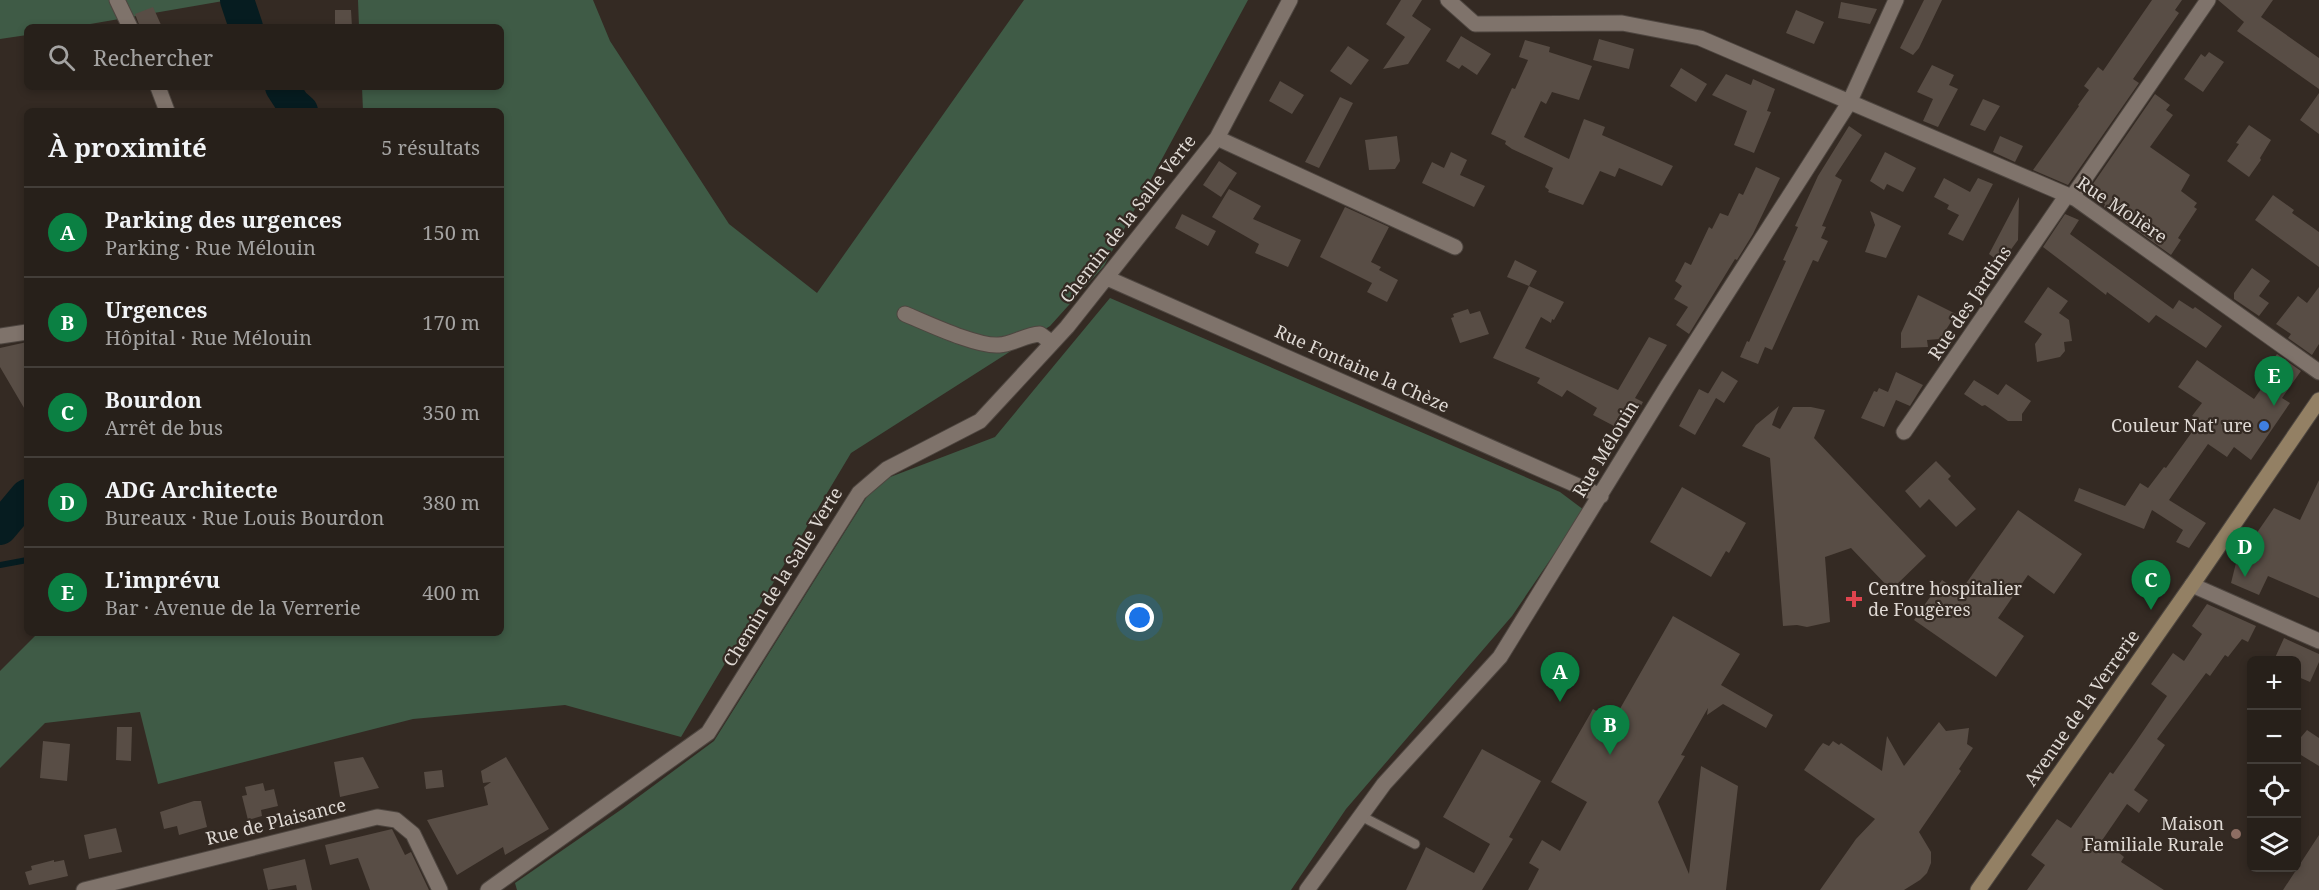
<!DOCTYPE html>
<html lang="fr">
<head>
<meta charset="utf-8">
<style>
  body { margin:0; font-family:"Noto Serif",serif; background:#2f2823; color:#f1f3f6 }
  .controls { position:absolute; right:18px; bottom:18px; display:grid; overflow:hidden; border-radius:9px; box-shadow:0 3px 9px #0003 }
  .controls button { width:54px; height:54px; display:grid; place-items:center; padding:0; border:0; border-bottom:2px solid #433e39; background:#27201a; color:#f1f3f6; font:30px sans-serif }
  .you { position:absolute; left:1140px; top:618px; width:21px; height:21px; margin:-15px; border:4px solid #fff; border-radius:50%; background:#1a73e8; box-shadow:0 0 0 9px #1a73e833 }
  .badge { display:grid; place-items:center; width:39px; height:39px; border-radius:50%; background:#0b8043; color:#fff; font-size:20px; font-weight:700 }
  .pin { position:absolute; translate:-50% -50px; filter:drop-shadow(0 2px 3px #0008) }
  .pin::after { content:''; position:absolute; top:32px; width:21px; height:18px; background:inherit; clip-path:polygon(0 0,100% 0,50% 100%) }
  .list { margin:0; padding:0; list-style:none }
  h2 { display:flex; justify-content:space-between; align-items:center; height:78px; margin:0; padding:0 24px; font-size:26px }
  h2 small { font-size:20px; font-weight:400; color:#a4a3a2 }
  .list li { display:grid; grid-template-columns:39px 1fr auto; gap:18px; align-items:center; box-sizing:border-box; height:90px; padding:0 24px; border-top:2px solid #433e39 }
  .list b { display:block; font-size:22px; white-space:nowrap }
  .list p { margin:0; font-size:20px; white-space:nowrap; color:#a4a3a2 }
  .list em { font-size:20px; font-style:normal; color:#a4a3a2 }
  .icon { flex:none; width:33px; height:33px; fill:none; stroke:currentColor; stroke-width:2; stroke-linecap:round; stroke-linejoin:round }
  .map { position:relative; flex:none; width:2319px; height:890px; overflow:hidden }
  .search { position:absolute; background:#27201a; box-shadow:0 3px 9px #0003; left:24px; top:24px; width:480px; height:66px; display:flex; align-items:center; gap:15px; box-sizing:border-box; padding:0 21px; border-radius:9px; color:#a4a3a2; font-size:22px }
  .panel { position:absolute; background:#27201a; box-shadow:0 3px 9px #0003; left:24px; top:108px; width:480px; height:528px; border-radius:9px }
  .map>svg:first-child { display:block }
  .green { fill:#3f5b46 }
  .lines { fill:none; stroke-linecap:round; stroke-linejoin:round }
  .stream { stroke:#061c20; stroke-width:6 }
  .river { stroke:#061c20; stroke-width:34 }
  .building { fill:#584d45 }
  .service-casing { stroke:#4e4640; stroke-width:11 }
  .minor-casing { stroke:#4e4640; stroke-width:17 }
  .secondary-casing { stroke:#4e4640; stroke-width:17 }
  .service { stroke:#7f736b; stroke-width:9 }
  .minor { stroke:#7f736b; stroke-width:15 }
  .secondary { stroke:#938064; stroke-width:15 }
  .shop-dot { fill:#3f7fe0; stroke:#342a23; stroke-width:2 }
  .health-dot { fill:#e0444e; stroke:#342a23; stroke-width:2 }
  .education-dot { fill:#8d6e63; stroke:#342a23; stroke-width:2 }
  .labels { text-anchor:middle; stroke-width:4.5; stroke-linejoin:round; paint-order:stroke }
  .street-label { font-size:18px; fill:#dfd9d4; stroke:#342a23 }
  .poi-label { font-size:18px; fill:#dfd9d4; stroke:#342a23; text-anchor:end }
</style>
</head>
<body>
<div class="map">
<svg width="2319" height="890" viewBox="0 0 2319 890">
  <rect width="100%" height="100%" fill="#342a23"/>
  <path class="green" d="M0,0H229L73,27H27V35L0,39Z
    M358,0H593L610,41L729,224L817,293L1024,0H1248L1104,266L1050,326L851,453L681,737L565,705L413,719L158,784L140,712L45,723L0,768V671L38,633H501V111H363L362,87H501V27H359Z
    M1110,298L1560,492L1584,510L1512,616L1346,809L1291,890H517L515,883L622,809L714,741L868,495L885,479L995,437Z"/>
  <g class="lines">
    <path class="stream" d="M0,565L27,560"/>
    <path class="river" d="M237,0L246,27
      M282,87L293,104L301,111
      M0,528L27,496"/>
  </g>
  <path class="building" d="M1401,0H1422L1412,16L1431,29L1408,64L1383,69L1405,37L1386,24Z
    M1924,0H1942L1919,48L1913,55L1900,48Z
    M2152,0H2182L2175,10L2179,13L2133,79L2139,83L2068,185L2033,170L2079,106L2078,105L2089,90L2084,86L2098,67L2103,71Z
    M2218,0H2273L2261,17L2319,58V89L2237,31L2244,22Z
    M1841,2L1866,7L1877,9L1870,24L1838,18Z
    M153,7L162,27H140L135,14Z
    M335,10H351L352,27H335Z
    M1796,10L1824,22L1814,44L1786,33Z
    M1461,36L1491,54L1477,75L1462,65L1459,69L1446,61Z
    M1599,39L1634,49L1629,69L1593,60Z
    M1525,40L1550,47L1549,52L1592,66L1579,100L1552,92L1546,104L1541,101L1524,137L1569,159L1584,119L1605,127L1602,135L1673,166L1662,186L1619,168L1615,177L1600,171L1583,205L1548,192L1549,190L1545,187L1553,168L1512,149L1505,144L1506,141L1491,134L1512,88L1515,89L1528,60L1519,57Z
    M1348,46L1369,60L1351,85L1330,71Z
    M2209,52L2224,62L2203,92L2184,79L2201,54L2205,57Z
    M1932,65L1954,75L1949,85L1958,89L1938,127L1923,121L1933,99L1917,92Z
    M1681,68L1707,84L1696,102L1670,86Z
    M1726,74L1751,85L1753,79L1775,89L1767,111L1771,112L1754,153L1734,145L1747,111L1712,95Z
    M1280,81L1304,95L1292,114L1269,101Z
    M2319,93V134L2300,120Z
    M2155,94L2170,105L2166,110L2173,115L2150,147L2190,175L2181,191L2197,203L2194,207L2197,209L2178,238L2181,240L2171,255L2104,207L2105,204L2086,194Z
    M1340,97L1353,103L1319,168L1305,162Z
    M1983,99L2000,106L1985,131L1970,125Z
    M2249,125L2271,140L2260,158L2261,160L2249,177L2227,161L2239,144L2236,143Z
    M1849,126L1862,135L1835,176L1842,180L1822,226L1826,227L1821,238L1828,241L1818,262L1813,260L1772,350L1765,347L1758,364L1740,357L1747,341L1749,342L1786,261L1783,260L1798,227L1795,226L1818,176Z
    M1397,136L1400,161L1395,169L1369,170L1365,140Z
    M2000,136L2023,146L2015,162L1993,152Z
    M1451,152L1467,160L1460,175L1485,186L1474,207L1422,183L1432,162L1444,168Z
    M1885,152L1916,168L1903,192L1887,184L1884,190L1870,181Z
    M1219,161L1237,173L1221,197L1203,185Z
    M1756,167L1780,178L1753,234L1737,260L1735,259L1689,334L1676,325L1688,307L1674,299L1682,286L1675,281L1685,262L1691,265L1709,227L1712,229L1720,213L1728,216L1739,193L1743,195Z
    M1944,178L1970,192L1978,178L1993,184L1963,241L1948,234L1959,215L1947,209L1949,205L1934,197Z
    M1229,189L1261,206L1253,219L1301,240L1288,267L1255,253L1259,244L1212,217Z
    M2273,195L2294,210L2292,213L2319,232V267L2255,220Z
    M2019,197L2018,240L2001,263L1989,254Z
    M1345,207L1389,227L1371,262L1381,267L1379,270L1398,280L1387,302L1367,292L1372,283L1320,257Z
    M1870,211L1901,226L1886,258L1865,252L1875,225Z
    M1182,214L1216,231L1208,246L1175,228Z
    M2065,214L2079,220L2070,234L2173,309L2179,300L2193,309L2195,307L2222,326L2206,348L2156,315L2149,323L2107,292L2106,295L2043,247Z
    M1515,260L1537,271L1529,286L1507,277Z
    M2252,268L2270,281L2259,296L2269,303L2259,316L2234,299V293Z
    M1529,286L1564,302L1554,320L1552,319L1551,323L1541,317L1525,348L1618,390L1649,337L1667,345L1635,398L1643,402L1632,422L1619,416L1614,426L1593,415L1597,408L1567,390L1562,397L1537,383L1540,378L1493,358Z
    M2048,287L2068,301L2059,313L2069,320L2072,341L2064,342L2065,351L2060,357L2037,362L2035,344L2042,334L2024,322Z
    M2319,287V344L2312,355L2288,338L2291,334L2276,324L2298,296L2307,303Z
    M1918,295L1956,314L1940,339L1927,340L1928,347L1901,348V333Z
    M1468,309L1470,314L1480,311L1489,334L1460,343L1451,318L1454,317L1453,314Z
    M27,342V413L0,367V348Z
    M2277,354L2301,371L2282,398L2290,403L2251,460L2234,447L2227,457L2208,444L2169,500L2206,523L2189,548L2176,542L2183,530L2152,510L2144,529L2074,501L2079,488L2125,506L2140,483L2148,488L2164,467L2166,468L2200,421L2192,416L2202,403L2178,387L2197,360L2254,399L2271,375L2265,370Z
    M1722,371L1738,381L1724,403L1716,398L1695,435L1679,426L1699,389L1713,396L1708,394Z
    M1896,372L1923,385L1910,406L1896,400L1884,427L1861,418L1874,391L1877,392L1879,388L1888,392Z
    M1974,380L1998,395L2006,384L2031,401L2022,414V421H2008L1985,405L1982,406L1964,394Z
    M1779,406L1772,425L1780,429L1793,407H1811L1825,410L1814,438L1926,556L1891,590L1851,548L1825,557L1830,622L1807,627L1797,625L1783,626L1770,458L1742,446L1756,425Z
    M1936,461L1951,476L1948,479L1976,509L1956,527L1929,499L1920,508L1905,491Z
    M2319,480V598L2268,576L2259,595L2231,583L2236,563L2274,508L2300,520Z
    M1682,487L1746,523L1729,553L1726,551L1711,577L1650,542Z
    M2018,510L2082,554L2054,594L2028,575L1998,618L2024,636L1996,677L1914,620L1942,580L1960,592Z
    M2207,604L2256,626L2248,642L2242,639L2228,657L2225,655L2210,676L2206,673L2157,739L2165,745L2134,790L2148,800L2139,813L2127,804L2103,839L2124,857L2121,862L2164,890H2027L2045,865L2031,855L2057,819L2071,828L2110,772L2113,774L2135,743L2167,696L2151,684L2173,653L2184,661L2202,634L2192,626Z
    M1673,616L1740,654L1721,685L1773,715L1766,728L1723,704L1707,715L1708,708L1681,755L1685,756L1658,802L1689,874L1701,766L1738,786L1726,890H1528L1539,869L1529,863L1542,840L1560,851L1587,802L1551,782L1593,709L1613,721Z
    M2284,638L2319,654V662L2310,682L2296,676V660H2274Z
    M1939,722L1946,731L1969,728L1967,744L1973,748L1959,769L1961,771L1919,832L1931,852V863L1927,873L1920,880L1904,890H1820L1856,839L1875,819L1804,770L1819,748L1823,743L1829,746L1833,741L1839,745L1841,743L1882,771L1887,736L1904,766Z
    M117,727H132L131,761L116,760Z
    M2307,730L2319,738V766L2296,752V743Z
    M43,741L70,744L67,781L40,778Z
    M1482,749L1541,781L1509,837L1513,839L1482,890H1406L1426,847L1474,873L1490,844L1443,817Z
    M363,757L379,788L340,797L334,762Z
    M506,757L549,829L505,855L503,847L457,875L427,820L488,805L484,787L491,782L483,783L481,771Z
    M442,770L444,787L426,789L424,772Z
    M263,783L265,791L274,789L278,806L261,810L262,816L248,820L242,796L247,795L245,787Z
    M194,801H201L207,827L179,835L177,826L164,829L160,812Z
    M116,828L122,852L89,859L84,835Z
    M392,829L405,855L411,852L429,890H370L358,858L330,865L325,845Z
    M2319,835V890H2283Z
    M305,859L312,890H297L296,885L268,890L263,869Z
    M54,860V862L64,860L68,876L29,885L25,872L32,870L31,866Z"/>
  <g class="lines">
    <defs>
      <path id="service" d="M1361,816L1415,844"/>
      <path id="minor" d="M117,0L130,27
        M1448,0L1475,24L1622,23L1700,38L2067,195L2076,199L2319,372
        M158,87L167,111
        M1217,138L1455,247
        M2072,197L2208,0
        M1107,278L1601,496
        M905,314C927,323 977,347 999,345C1013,344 1025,335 1040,334L1052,343
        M0,336L27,332
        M1904,432L2067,195
        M2192,585L2319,641
        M84,890L377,817L396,820L413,834L440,890
        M488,890L708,733L859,493L887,469L980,421L1067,327L1217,138L1290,0
        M1307,890L1384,784L1500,657L1668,385L1849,103L1896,0"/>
      <path id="secondary" d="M1978,890L2192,585L2319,400"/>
    </defs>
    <use href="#service" class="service-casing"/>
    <use href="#minor" class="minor-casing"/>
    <use href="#secondary" class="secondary-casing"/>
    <use href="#service" class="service"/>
    <use href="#minor" class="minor"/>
    <use href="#secondary" class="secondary"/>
  </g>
  <circle class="shop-dot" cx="2264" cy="426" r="6"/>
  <path class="health-dot" d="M1851 590h6v6h6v6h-6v6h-6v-6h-6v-6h6z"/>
  <circle class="education-dot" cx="2236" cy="834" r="6"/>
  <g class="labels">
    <g class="street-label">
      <text transform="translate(2122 210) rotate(34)" y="6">Rue Molière</text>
      <text transform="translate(1128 219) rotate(-52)" y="6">Chemin de la Salle Verte</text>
      <text transform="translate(1970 303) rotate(-56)" y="6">Rue des Jardins</text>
      <text transform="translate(1362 369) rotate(24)" y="6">Rue Fontaine la Chèze</text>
      <text transform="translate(1606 449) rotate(-59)" y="6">Rue Mélouin</text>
      <text transform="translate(783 577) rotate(-58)" y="6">Chemin de la Salle Verte</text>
      <text transform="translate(2082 708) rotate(-55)" y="6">Avenue de la Verrerie</text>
      <text transform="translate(276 822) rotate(-14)" y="6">Rue de Plaisance</text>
    </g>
    <g class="poi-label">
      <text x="2252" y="432">Couleur Nat' ure</text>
      <text x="1868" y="595" text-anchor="start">Centre hospitalier<tspan x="1868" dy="21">de Fougères</tspan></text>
      <text x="2224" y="830">Maison<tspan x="2224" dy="21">Familiale Rurale</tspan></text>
    </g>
  </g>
</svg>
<div class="controls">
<button>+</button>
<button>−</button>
<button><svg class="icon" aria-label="locate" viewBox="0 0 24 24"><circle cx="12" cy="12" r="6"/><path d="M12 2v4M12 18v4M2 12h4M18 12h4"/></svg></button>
<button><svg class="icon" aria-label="layers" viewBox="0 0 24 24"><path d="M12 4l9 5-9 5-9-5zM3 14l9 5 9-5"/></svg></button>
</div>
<div class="you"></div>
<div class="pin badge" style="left:1560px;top:702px">A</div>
<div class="pin badge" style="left:1610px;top:755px">B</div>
<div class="pin badge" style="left:2151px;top:610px">C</div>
<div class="pin badge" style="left:2245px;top:577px">D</div>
<div class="pin badge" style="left:2274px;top:406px">E</div>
<div class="search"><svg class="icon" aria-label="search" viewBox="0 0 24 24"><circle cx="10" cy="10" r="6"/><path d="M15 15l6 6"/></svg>Rechercher</div>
<section class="panel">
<h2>À proximité<small>5 résultats</small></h2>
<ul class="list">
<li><span class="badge">A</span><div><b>Parking des urgences</b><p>Parking · Rue Mélouin</p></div><em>150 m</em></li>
<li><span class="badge">B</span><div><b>Urgences</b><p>Hôpital · Rue Mélouin</p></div><em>170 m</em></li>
<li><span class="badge">C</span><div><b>Bourdon</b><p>Arrêt de bus</p></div><em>350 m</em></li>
<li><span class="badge">D</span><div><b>ADG Architecte</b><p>Bureaux · Rue Louis Bourdon</p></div><em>380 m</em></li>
<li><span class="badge">E</span><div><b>L'imprévu</b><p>Bar · Avenue de la Verrerie</p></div><em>400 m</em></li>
</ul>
</section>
</div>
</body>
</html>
